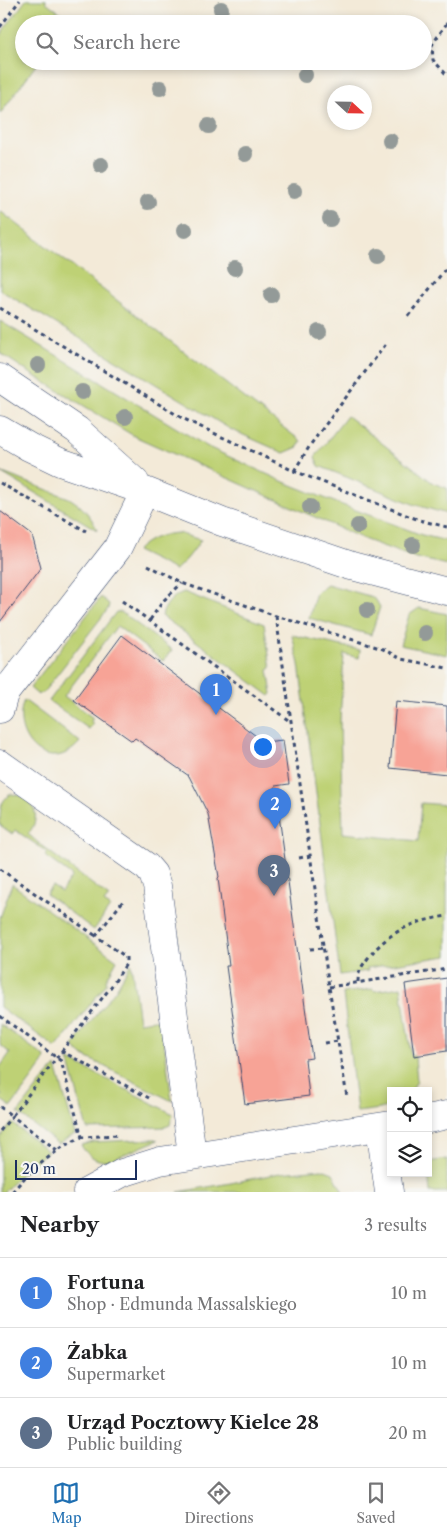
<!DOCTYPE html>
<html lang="en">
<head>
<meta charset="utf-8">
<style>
  body { margin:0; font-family:"Libre Caslon Text",serif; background:#f2f2f2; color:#202124 }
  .controls { position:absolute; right:15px; bottom:15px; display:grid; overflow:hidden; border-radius:0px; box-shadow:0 2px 8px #0003 }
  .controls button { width:45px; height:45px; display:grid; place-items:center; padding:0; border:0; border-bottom:1px solid #e0e0e0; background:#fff; color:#202124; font:25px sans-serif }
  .compass { position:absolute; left:327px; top:85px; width:45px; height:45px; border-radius:50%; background:#fff; box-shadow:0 2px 8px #0003; rotate:112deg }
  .scale { position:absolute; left:15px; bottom:12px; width:122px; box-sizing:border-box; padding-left:5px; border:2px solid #1b2f5e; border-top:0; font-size:14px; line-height:18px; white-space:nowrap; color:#1b2f5e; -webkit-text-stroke:4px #f6f6f2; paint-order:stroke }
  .you { position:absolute; left:262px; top:746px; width:18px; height:18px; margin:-12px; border:4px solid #fff; border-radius:50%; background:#1a73e8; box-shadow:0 0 0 8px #1a73e833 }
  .badge { display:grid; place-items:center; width:32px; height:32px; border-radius:50%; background:#1f6fb2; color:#fff; font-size:16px; font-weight:700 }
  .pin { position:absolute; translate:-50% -41px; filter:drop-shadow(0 1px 2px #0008) }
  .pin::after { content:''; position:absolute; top:26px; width:18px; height:15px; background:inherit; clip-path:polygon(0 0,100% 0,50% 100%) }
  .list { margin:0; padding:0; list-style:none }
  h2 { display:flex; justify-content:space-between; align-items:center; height:65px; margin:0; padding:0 20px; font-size:21px }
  h2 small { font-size:16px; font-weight:400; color:#757577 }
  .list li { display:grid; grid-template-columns:32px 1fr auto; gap:15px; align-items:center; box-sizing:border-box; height:70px; padding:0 20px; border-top:1px solid #e0e0e0 }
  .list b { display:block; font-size:19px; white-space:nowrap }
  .list p { margin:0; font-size:16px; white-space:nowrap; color:#757577 }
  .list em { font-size:16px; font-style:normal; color:#757577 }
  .icon { flex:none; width:28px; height:28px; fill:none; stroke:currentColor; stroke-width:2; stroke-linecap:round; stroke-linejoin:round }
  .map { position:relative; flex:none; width:447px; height:1192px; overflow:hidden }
  .search { position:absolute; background:#fff; box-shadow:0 2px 8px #0003; left:15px; right:15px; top:15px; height:55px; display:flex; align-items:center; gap:12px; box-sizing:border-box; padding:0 18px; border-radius:28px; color:#757577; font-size:19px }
  .sheet { height:275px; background:#fff }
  nav { display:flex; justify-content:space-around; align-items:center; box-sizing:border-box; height:70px; border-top:1px solid #e0e0e0; background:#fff; font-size:14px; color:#757577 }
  nav a { display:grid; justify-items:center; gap:2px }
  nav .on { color:#1f6fb2 }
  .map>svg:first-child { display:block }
  .green { fill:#bed174; stroke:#6c8069 }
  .building { fill:#f7a396 }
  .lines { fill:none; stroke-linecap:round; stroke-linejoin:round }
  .minor-casing { stroke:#3b4b70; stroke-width:29 }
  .path { stroke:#3b4b70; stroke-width:3; stroke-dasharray:4 4; stroke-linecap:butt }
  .minor { stroke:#fff; stroke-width:28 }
  .tree { fill:#939a98 }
</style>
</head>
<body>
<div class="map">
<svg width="447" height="1192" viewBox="0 0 447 1192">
  <rect width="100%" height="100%" fill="#f6f6f2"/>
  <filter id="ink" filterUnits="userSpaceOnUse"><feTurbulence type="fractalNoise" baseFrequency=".02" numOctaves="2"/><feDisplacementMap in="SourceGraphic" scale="10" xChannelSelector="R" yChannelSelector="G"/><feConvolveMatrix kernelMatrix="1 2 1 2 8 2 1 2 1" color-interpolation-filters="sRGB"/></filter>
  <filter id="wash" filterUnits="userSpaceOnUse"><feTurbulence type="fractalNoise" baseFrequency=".0096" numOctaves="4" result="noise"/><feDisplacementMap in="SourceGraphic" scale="20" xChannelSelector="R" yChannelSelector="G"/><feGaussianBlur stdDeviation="1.12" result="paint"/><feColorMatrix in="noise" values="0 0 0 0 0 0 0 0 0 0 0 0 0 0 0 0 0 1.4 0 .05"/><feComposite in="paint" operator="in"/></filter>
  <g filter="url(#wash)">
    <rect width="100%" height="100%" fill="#f3ead8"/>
    <path class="green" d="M26,0H46V2L70,20L67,24H24V61H39L0,114V39L4,29Z
      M0,211L301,441L298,447L284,453L230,429L0,290Z
      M0,321L208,447L284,482L337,503L422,535L447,541V565L412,557L366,540L134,436L36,377L0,353Z
      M347,416L433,483L447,488V514L413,504L319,466L315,457Z
      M0,472L69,498C82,506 91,515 97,530Z
      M178,533L201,540C193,551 186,562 175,570L136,551C148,539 161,534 178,533Z
      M327,584L369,596L376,600L380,607L371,635L309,618L316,592Z
      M184,592L264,624L271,668L268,670L272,694L270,696L162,616C164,605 174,595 184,592Z
      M101,597L109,604L108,609L42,694L40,693L38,695L30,688Z
      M419,608L447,614V655L400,645L409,615Z
      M116,612H121L172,650L163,661L117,626L64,696L93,718L91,721L93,724L89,729L49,701Z
      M292,635L360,650L359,658L344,654L340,721L343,833L418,841L421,803L447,805V956L367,968L368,971L340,975L299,664Z
      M24,700L80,742C49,778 9,738 24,700Z
      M11,794C34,795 43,817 28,834L42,846L109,897L104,903L110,907L94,930L46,894L52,886L61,892L72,876L45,856L47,852L15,830L12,834L0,825C0,811 0,800 11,794Z
      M12,884L117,960L106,980L107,983L56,1048L0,1007V918Z
      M131,963L139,1022L161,1019L172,1101L82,1055L73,1047L81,1034L116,989Z
      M401,987L411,1055L415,1057L417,1081L411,1091H391V1105L380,1109L357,1112L343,993L373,989L374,991Z
      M0,1024L45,1057L43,1064L11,1107L0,1099L2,1095L0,1094V1067L10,1053L0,1045Z
      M68,1059L173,1114L170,1125L165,1127L87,1129Z
      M56,1066L75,1134L58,1144L18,1113L45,1078Z
      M12,1123L48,1151L18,1177L4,1192H0V1138Z
      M155,1139L158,1140L108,1161C97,1162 86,1155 81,1145L94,1142Z
      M447,1159V1192H430L428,1173V1162Z
      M322,1169L333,1173L343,1192H178L231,1183L280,1173Z"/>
    <g id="blocks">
      <path class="building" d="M0,511L32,535L41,568L0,622Z
        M122,635L264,742L283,740L289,784L275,786L312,1058L305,1059L309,1096L245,1104L226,966H229L218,878L219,877L208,814L189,776L135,738L132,741L74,700Z
        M396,701L447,706V774L390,768Z
        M447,978V1051L414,1056L405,984Z"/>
    </g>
  </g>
  <g filter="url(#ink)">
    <use href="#blocks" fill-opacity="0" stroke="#3b4b70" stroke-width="1"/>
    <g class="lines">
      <defs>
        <path id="minor" d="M0,378L77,430L135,482
          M0,430L29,447L60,462L145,491L222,522L352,566L447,591
          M0,709L4,694L117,549L145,491
          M0,764L147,867L153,874L157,886L192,1155
          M428,1119L447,1115
          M380,1127L389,1192
          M87,1192L122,1173L160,1161L391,1125"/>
      </defs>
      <use href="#minor" class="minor-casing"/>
      <path class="path" d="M447,23L432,45L433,60L447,75
        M0,27L20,0
        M0,308L182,418L294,471L419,520L447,527
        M408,316L447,267
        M294,471L311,444L386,344
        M0,483L86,531
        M148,565L182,583L276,616L383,649L401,659L447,668
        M122,601L291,722
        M276,616L329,987L347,1097
        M150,620L163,601L182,583
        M299,858L311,856
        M0,869L96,936
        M310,949L324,948
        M358,982C358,972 361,967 368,958C389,931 414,921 447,916
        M329,987L447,969
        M0,1016L61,1061L82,1137
        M325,1043L338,1041
        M61,1051L149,1098
        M0,1107L12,1116L113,984L126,964V957L96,936L123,901
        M0,1131L12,1116L57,1150
        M12,1192L29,1173L49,1157L64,1146L82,1137L119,1135"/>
      <use href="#minor" class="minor"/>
    </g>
    <g class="tree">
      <circle cx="221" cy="9" r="8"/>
      <circle cx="305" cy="75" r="8"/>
      <circle cx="160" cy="88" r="8"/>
      <circle cx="209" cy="126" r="8"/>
      <circle cx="390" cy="141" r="8"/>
      <circle cx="245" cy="154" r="8"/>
      <circle cx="101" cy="165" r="8"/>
      <circle cx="294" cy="191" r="8"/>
      <circle cx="148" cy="202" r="8"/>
      <circle cx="330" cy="219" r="8"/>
      <circle cx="185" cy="230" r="8"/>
      <circle cx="378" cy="256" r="8"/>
      <circle cx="235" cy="268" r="8"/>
      <circle cx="271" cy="295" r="8"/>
      <circle cx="319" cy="332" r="8"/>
      <circle cx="38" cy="365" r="8"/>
      <circle cx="82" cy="392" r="8"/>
      <circle cx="125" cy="417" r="8"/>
      <circle cx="310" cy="507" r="8"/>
      <circle cx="358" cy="526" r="8"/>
      <circle cx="413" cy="545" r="8"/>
      <circle cx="367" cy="610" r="8"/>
      <circle cx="425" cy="633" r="8"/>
    </g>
  </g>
</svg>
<div class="controls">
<button><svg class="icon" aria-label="locate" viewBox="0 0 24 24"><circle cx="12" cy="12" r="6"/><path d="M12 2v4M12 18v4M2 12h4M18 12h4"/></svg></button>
<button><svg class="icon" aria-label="layers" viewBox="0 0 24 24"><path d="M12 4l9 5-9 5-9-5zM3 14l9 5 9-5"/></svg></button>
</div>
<svg class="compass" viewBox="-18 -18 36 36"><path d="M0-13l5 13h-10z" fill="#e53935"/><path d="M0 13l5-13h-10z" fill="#757577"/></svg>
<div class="scale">20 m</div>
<div class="you"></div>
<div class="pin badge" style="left:216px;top:715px;background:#3f7fe0">1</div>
<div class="pin badge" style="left:275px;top:829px;background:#3f7fe0">2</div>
<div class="pin badge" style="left:274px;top:896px;background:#5c6f8a">3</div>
<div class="search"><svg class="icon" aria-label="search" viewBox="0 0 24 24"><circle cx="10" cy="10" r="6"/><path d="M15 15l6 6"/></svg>Search here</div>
</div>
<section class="sheet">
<h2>Nearby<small>3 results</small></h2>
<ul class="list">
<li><span class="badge" style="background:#3f7fe0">1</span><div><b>Fortuna</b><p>Shop · Edmunda Massalskiego</p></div><em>10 m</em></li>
<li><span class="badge" style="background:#3f7fe0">2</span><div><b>Żabka</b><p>Supermarket</p></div><em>10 m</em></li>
<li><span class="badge" style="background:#5c6f8a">3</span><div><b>Urząd Pocztowy Kielce 28</b><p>Public building</p></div><em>20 m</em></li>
</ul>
</section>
<nav>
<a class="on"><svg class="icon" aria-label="map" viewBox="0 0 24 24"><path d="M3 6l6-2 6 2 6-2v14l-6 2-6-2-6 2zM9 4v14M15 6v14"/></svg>Map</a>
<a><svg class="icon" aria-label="directions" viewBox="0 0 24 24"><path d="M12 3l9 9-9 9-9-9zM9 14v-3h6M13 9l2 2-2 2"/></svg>Directions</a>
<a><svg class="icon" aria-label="saved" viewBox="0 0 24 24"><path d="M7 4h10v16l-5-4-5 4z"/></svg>Saved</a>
</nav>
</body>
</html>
